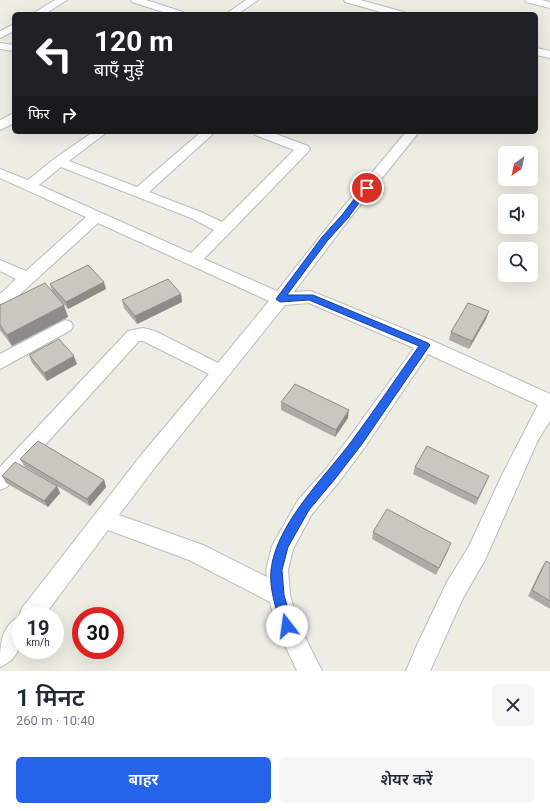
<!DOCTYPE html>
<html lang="hi">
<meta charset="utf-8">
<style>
:root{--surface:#fff;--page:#f6f6f7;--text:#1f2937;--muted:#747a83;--accent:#2563eb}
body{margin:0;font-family:Roboto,"Noto Sans Devanagari",sans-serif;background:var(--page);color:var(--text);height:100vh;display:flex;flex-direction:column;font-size:15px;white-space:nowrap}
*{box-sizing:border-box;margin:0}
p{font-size:13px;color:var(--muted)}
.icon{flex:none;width:22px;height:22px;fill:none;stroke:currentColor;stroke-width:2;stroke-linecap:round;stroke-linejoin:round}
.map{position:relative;height:671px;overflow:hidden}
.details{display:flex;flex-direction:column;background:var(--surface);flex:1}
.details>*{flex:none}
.guide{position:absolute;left:12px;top:12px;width:526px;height:122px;border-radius:6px;box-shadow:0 4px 16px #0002;background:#202124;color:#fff;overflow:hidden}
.needle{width:26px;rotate:213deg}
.tools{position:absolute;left:498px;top:146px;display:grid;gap:8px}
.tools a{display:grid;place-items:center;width:40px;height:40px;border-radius:6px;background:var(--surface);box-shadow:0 4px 16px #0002;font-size:20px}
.speed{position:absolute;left:12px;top:607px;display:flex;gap:8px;font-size:20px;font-weight:700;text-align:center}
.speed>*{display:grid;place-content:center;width:52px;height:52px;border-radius:50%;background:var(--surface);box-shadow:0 4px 16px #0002;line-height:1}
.speed small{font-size:10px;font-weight:400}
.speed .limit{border:6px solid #d22;background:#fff;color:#111}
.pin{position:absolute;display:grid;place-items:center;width:34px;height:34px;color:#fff;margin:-17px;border:2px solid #fff;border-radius:50%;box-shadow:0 1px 4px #0007}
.me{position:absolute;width:44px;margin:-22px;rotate:345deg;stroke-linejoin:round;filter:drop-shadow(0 0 3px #0008)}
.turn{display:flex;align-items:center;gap:14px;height:84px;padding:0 16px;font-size:18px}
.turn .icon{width:52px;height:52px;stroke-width:2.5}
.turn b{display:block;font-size:28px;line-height:34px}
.then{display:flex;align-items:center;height:38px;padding:0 16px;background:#0003;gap:8px;font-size:15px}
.round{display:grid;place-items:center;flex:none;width:42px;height:42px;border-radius:6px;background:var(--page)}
.summary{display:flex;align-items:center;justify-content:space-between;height:68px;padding:0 16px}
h1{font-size:24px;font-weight:600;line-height:30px}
.action{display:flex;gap:8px;margin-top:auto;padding:8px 16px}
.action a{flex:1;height:46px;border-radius:6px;background:var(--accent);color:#fff;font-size:16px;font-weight:600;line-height:46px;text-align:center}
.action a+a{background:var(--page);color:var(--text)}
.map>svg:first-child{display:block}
</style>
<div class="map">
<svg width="550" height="671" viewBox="0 0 550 671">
<rect width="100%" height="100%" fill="#eeede4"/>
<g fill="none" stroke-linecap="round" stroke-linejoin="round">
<defs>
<g id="street">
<path d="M55 0H67L45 14H32Z"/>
<path d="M131 0H146L183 12 184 14H169L132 2Z"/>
<path d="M246 0H258L238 14H226Z"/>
<path d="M344 0H360L404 12 405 14H388L345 2Z"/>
<path d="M525 0H542L550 2V8L526 2Z"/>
<path d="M14 24V31L0 38V31Z"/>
<path d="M0 43 14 45V51L0 49Z"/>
<path d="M536 48 550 51V58L536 55Z"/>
<path d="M14 113V123L0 130V120Z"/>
<path d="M93 132H107L69 161 137 187 201 132H215L149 192 201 212 222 222 294 150 255 135 254 132H271L308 146 310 149 308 152 204 259 277 291 340 211 406 132H419L350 218 294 292 310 291 316 293 431 340 550 394V421L538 440 485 560 463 598 430 671H406L417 645 447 582 469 546 502 475 538 405 428 354 365 447 339 482 312 514 293 549 288 570 290 595 298 623 322 671H297L276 626 270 602 189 560 108 530 44 616H21C21 638 24 657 0 667 0 647 0 627 19 617L22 608 142 454 209 374 143 341H139L7 487 0 490V467L128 331 143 328 155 331 218 363 269 301 98 223 6 307 0 309V294L16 279 0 271V260L26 271 86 217 0 178V169L28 180 54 159ZM61 167 191 218 214 230 191 253 39 185ZM309 303 414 348 351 435 325 470 298 500 272 546 266 570 267 577 203 545 119 515 156 466 285 305Z"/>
<path d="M65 320 71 322 73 326 71 330 0 369V354Z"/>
</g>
</defs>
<use href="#street" stroke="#b9bbc0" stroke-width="2"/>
<use href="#street" fill="#fff" fill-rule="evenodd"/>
</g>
<g fill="#aeaba6">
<path d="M50 284 106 289 68 309 60 300 68 317 12 346 0 330V305L52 291Z"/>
<path d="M181 294 182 302 137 324 124 308 122 300Z"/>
<path d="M489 311 486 319 469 349 449 340 451 332Z"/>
<path d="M29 355 77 364 47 381 32 363Z"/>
<path d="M281 402 348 418 335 437 281 410Z"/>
<path d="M20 459 104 480 106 487 90 506 24 466Z"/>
<path d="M415 467 489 476 476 505 413 474Z"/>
<path d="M2 476 57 486 60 493 48 507 6 483Z"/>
<path d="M373 532 449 549 436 575 372 539Z"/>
<path d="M546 561 550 563V609L528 596 542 567Z"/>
</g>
<g fill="#8d8b87">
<path d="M104 282 106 289 68 309 66 302Z"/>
<path d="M181 294 182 302 137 324 135 316Z"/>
<path d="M64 305 68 317 12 346 7 335Z"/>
<path d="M489 311 486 319 469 349 472 341Z"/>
<path d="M74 356 77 364 47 381 44 373Z"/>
<path d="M349 410 348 418 335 437 336 430Z"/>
<path d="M104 480 106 487 90 506 87 499Z"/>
<path d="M57 486 60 493 48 507 44 501Z"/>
</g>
<g fill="#cac7c1" stroke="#8d8b87">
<path d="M88 265 104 282 66 302 50 284Z"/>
<path d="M168 279 181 294 135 316 122 300Z"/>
<path d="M45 283 64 305 7 335 0 325V305Z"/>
<path d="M468 303 489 311 472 341 451 332Z"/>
<path d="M59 339 74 356 44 373 29 355Z"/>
<path d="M295 384 349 410 336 430 281 402Z"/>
<path d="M38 441 104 480 87 499 20 459Z"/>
<path d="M427 446 489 476 478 498 415 467Z"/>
<path d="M15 462 57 486 44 501 2 476Z"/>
<path d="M387 509 451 543 439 568 373 532Z"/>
<path d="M546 561 550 563V601L532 590Z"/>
</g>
<path fill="#2563eb" stroke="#184099" d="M364 186H369L370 188 348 218 328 240 287 295H313L428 343 430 345 362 444 335 479 309 510 288 547 282 570 284 595 293 626 291 630 287 632 283 630 281 626C276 608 269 588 271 570 276 523 327 475 354 438 376 408 397 377 419 346L309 300 280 302 276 299 322 237 342 215Z"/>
</svg>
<div class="tools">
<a><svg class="needle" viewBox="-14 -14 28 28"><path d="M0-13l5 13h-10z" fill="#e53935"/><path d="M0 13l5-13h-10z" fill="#747a83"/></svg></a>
<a><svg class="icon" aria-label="sound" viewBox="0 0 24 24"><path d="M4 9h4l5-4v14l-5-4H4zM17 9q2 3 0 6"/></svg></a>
<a><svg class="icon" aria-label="search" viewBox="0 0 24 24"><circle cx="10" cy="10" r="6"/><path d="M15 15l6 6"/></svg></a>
</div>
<div class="speed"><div>19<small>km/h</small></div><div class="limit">30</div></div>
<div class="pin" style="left:367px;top:188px;background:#d93025"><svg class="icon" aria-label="arrive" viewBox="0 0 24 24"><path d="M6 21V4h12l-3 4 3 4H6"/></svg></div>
<svg class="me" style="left:287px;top:626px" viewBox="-20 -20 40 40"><circle r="19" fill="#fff"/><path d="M0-13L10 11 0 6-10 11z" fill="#2563eb"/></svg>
<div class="guide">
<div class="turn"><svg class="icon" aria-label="left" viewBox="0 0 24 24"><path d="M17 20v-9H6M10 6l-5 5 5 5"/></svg><div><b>120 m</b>बाएँ मुड़ें</div></div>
<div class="then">फिर<svg class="icon" aria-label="right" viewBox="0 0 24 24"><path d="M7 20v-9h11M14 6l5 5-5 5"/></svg></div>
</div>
</div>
<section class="details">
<div class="summary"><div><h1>1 मिनट</h1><p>260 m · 10:40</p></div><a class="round"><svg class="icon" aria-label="close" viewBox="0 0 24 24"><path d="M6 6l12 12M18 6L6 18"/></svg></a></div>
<div class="action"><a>बाहर</a><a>शेयर करें</a></div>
</section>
